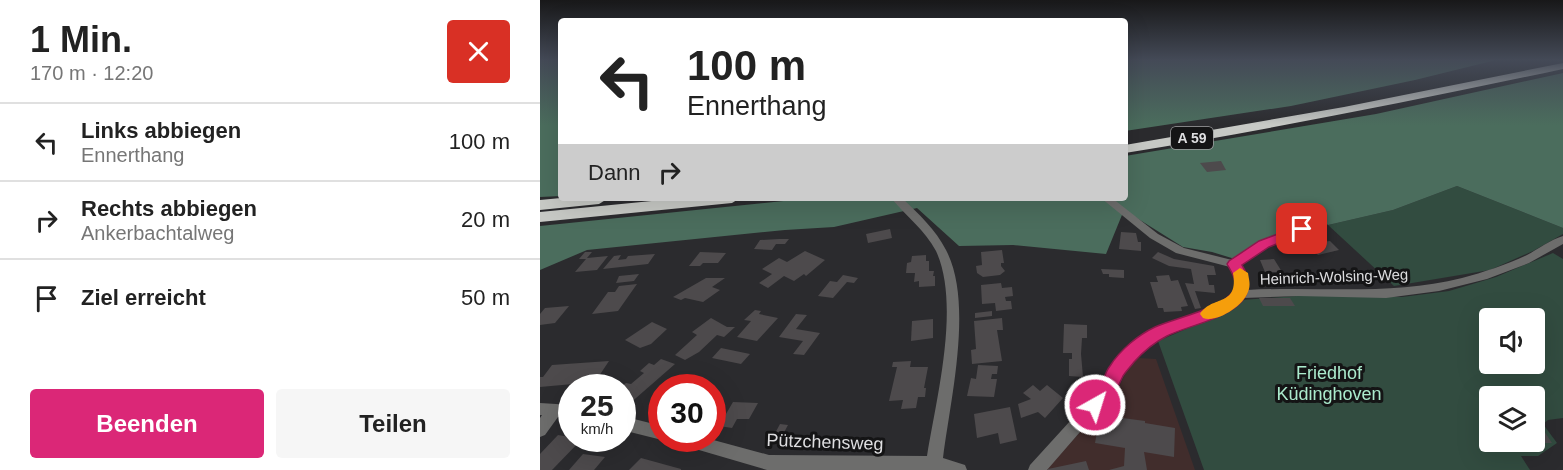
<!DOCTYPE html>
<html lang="de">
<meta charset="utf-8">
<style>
:root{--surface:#fff;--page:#f6f6f6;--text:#222;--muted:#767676;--line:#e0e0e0;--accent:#db2777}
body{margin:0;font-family:Arial,sans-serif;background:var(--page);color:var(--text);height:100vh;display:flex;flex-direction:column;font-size:22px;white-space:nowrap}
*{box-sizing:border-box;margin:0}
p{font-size:20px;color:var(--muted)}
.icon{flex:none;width:33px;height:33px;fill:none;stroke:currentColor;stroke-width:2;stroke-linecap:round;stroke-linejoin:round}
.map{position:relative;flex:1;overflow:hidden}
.panel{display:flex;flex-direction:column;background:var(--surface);width:540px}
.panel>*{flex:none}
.guide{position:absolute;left:18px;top:18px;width:570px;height:183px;border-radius:6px;box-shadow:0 6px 24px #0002;background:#fff;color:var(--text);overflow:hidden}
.fabs{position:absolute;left:939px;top:308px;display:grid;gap:12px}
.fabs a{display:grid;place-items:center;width:66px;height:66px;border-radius:6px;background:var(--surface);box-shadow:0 6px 24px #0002;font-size:30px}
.speed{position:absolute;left:18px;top:374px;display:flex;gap:12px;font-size:30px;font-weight:700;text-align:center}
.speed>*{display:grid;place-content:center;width:78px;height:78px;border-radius:50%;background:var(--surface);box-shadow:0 6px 24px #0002;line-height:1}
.speed small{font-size:15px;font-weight:400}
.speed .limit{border:9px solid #d22;background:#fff;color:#111}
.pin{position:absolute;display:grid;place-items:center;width:51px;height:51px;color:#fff;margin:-26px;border-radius:12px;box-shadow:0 3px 9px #0006}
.me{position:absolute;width:66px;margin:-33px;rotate:39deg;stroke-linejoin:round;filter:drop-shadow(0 0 4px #0008)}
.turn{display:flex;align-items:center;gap:21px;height:126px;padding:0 30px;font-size:27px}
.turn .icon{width:78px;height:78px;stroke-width:2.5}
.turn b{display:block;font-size:42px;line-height:51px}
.then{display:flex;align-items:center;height:57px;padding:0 30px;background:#0003;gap:12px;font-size:22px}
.round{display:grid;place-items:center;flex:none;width:63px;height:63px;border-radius:6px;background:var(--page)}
.summary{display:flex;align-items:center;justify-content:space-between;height:102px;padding:0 30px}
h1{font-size:36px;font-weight:800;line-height:45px}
.action{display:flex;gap:12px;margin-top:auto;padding:12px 30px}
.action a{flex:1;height:69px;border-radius:6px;background:var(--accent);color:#fff;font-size:24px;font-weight:800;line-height:69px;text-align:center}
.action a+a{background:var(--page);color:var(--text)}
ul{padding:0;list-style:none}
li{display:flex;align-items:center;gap:18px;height:78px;padding:0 30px;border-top:2px solid var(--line)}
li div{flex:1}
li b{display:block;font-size:22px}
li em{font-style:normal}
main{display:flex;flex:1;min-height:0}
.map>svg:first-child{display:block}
</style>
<main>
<section class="panel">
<div class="summary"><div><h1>1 Min.</h1><p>170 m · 12:20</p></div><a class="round" style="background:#d93025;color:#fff"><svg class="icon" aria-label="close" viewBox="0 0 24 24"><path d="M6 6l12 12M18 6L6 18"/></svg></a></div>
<ul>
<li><svg class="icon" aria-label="left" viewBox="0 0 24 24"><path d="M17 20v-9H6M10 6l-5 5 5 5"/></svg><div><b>Links abbiegen</b><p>Ennerthang</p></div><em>100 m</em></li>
<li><svg class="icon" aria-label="right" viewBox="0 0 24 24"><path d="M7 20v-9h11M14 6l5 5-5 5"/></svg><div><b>Rechts abbiegen</b><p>Ankerbachtalweg</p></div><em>20 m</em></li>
<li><svg class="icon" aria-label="arrive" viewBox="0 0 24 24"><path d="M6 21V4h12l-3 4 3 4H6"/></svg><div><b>Ziel erreicht</b></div><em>50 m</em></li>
</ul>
<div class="action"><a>Beenden</a><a>Teilen</a></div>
</section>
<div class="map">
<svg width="1023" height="470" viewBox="0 0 1023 470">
<rect width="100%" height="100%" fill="#2b2b2e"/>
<path fill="#412d2c" d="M599 358 616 359 655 470H506L577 391 591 362Z"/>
<g fill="#324c40" fill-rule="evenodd">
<path d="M917 186 1023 228V234L993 251 950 270 854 286 788 225 853 210Z"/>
<path d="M1013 253 1023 259V418L1008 420 1003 424 1017 443 998 456H981L990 470H664L618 341 686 312 702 300 770 295 862 297 909 291 956 277ZM950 318H994V363H950ZM950 396H994V441H950Z"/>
</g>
<g fill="#4b6d5d">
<path d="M0 60H21V196L0 197Z"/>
<path d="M585 60H956L875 80 751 106 585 131Z"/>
<path d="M1023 73V228L917 186 853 210 788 225 777 215 748 227 695 259 672 252 643 247 584 210 566 254 473 245 419 246 377 208 294 227 245 230 47 250 0 270V226L272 198H585V156L836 114Z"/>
</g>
<g fill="#4d4a4c">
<path d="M681 161 686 170 667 172 660 163Z"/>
<path d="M350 229 352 238 328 243 326 234Z"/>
<path d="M581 232 596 233 598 242H601V251L579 249Z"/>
<path d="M239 239H249L245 244H236L232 250 214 249 220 240Z"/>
<path d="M790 241 799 250 778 255 767 244Z"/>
<path d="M462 250 464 263H461V266L465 271 460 275 443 277 437 273 436 266 442 265 441 252Z"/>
<path d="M265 251 285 260 266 276 264 274 254 281 244 276 228 288 219 283 232 274 222 269 239 258 247 262Z"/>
<path d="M45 252H52L47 258 68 256 57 270 35 272 46 259H39Z"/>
<path d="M160 252 186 253 178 263H163L160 266H149Z"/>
<path d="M618 252 634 259 674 266 676 275H667L669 285H674L675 293 655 291 661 308 655 309 645 283 654 284 651 269 629 266 612 258Z"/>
<path d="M115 254 108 264 63 269 74 256 81 255 78 260 86 259 88 256Z"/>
<path d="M386 255V261H389V271H394L393 276H395V286L379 287V281L374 282 375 273H366L367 263 371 262 372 256Z"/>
<path d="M734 259 742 272H725L720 260Z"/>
<path d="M561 269 584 270V278L569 277V274H563Z"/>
<path d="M99 274 94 281 76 283 79 276Z"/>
<path d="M303 275 318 278 314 283 307 282 293 298 278 296 290 281 297 282Z"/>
<path d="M629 275 631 281 638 280 648 306 641 307 642 311 624 312 623 308H618L610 282H618L616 276Z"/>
<path d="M166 278H185L172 287 180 290 163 302 145 298 141 300 133 297Z"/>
<path d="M461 283 462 288 472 287 473 296 465 297 466 301H471L472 309 456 311 455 303 442 304 441 285Z"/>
<path d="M97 284 78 311 52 314 68 292H75L79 286Z"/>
<path d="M719 298H750L755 306H723Z"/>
<path d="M29 306 15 323 0 325V314L5 308Z"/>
<path d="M215 310 221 311 219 314 238 318 217 341 197 337 211 321 204 320Z"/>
<path d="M452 311V316L435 318V313Z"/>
<path d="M256 314 267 315 256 329 280 333 264 355 253 354 263 341 239 337Z"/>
<path d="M171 318 187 327H195L184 337 177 335 159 352 145 360 135 355 157 335 152 332Z"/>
<path d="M462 318 463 330H457L462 361 432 364 431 350 436 349 434 321Z"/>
<path d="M393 319V338L371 341 372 321Z"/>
<path d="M112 322 127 329 111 344 100 348 85 340Z"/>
<path d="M524 324 547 325V338H542L541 354 543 377 529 376V359H532V353H523Z"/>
<path d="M181 348 210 354 201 364 172 358Z"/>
<path d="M121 359 135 364 88 405 82 403V386L86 383 91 384 104 373 100 371 109 363 114 365Z"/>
<path d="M69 361 55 382 0 387V377H3L12 365Z"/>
<path d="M371 361 370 367H388L384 388H386L385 397H378L376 408 361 409 363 400 349 401 357 367H352L353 362Z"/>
<path d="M438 365 458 366 457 374H452L451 379H457L454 397 427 396 431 378 436 379Z"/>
<path d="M143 381 165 386V387H137Z"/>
<path d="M493 385 500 391 507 385 523 398 505 418 498 412 481 418 478 404 491 399 483 393Z"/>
<path d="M193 402 218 403 209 419H197L192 428 179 426Z"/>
<path d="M470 407 477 440 460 444 458 433 437 438 434 414Z"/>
<path d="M560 415 605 421V423L635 428 634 457 604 452 607 470H569L584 466 585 448 555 443Z"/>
<path d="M240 424 248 425 241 438 233 437Z"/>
<path d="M994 429 1004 431 1012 443H994Z"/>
<path d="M18 435 42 439 12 470H0V454Z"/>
<path d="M954 441H970L976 450 959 449Z"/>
<path d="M43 454 65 457 54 470H29Z"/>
<path d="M101 458 141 469V470H89Z"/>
<path d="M546 461 549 470H508V469Z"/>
</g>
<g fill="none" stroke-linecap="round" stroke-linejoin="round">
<g fill="#6d6d6c" fill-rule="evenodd">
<path d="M351 198H362C378 213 396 230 406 250 434 303 410 401 403 458L425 465 427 470H227L135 443 133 438H166L229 455 387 456C396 399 421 305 396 251 385 230 366 216 351 198Z"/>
<path d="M561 198H572L618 234 644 248 692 260C708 250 747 224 766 227L767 229 766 231 728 246 701 264C706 270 710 282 707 290 779 286 852 296 922 278 944 272 966 265 987 255 998 249 1010 240 1023 236V244L989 263 947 279 899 291 846 298 758 296 703 298 689 310 625 335 599 354 582 374 573 394 507 470H488L490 465 562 386 571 367 589 346 615 329 681 304 695 292 697 285 694 270 690 267 636 253 610 238Z"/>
<path d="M0 403 32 405V417H18L5 435 0 437V418L2 415H0Z"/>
<path d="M82 416 122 426V438H127L122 440 82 430Z"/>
</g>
<g fill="#c7c9c5" fill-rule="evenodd">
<path d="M1023 63V69C878 100 732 129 585 153V145L804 107Z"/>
<path d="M21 198H67V199L59 204 0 210V200Z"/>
<path d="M142 198H200L192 203 0 222V212Z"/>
</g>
</g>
<linearGradient id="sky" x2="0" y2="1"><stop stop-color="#181819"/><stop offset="0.48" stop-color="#444a57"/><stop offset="1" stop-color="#444a57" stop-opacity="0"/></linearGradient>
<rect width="1023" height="125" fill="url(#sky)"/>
<path fill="#db2777" stroke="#8e194d" stroke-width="1.5" d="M762 225 769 229 767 232 729 247 702 265C730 313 657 321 627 336 615 342 603 352 594 362 591 366 586 371 583 376 576 390 568 417 548 410L545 405C549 397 554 393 559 387 564 381 565 372 570 366 580 350 598 335 615 327 635 318 684 308 694 290 698 281 691 271 687 264L689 261 719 241Z"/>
<path fill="#f59e0b" d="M700 268 708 273C709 280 711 285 708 292 703 306 677 323 663 318L660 314C672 295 699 307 693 273Z"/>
<g text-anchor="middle" stroke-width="6" stroke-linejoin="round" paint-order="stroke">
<rect fill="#141415" stroke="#a1a1a3" stroke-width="1.5" x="631" y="127" width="42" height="22" rx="4.5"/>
<g font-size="14" font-weight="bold" fill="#dedee0">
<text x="652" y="143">A 59</text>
</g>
<g font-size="15" fill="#dedee0" stroke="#141415">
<text transform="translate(794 277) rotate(-2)" y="5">Heinrich-Wolsing-Weg</text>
</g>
<g font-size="18" fill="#abebcd" stroke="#141415">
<text x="789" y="379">Friedhof<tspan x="789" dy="21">Küdinghoven</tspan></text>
</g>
<g font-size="18" fill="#dedee0" stroke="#141415">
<text transform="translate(285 442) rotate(2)" y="6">Pützchensweg</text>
</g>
</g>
</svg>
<div class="fabs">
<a><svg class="icon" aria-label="sound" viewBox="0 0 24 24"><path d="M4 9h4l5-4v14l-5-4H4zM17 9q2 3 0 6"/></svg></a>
<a><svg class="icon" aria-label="layers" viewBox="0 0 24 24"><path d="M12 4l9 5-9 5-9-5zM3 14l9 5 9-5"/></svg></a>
</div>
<div class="speed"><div>25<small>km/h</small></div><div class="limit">30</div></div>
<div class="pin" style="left:762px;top:229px;background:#d93025"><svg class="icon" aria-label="arrive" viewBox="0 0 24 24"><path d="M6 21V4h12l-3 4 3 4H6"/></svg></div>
<svg class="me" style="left:555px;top:405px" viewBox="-20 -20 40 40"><circle r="17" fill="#db2777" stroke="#fff" stroke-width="3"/><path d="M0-11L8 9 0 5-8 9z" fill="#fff"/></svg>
<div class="guide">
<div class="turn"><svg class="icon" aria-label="left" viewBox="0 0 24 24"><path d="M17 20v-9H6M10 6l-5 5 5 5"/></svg><div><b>100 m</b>Ennerthang</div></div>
<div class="then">Dann<svg class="icon" aria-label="right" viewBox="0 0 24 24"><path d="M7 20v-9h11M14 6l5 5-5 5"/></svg></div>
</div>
</div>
</main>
